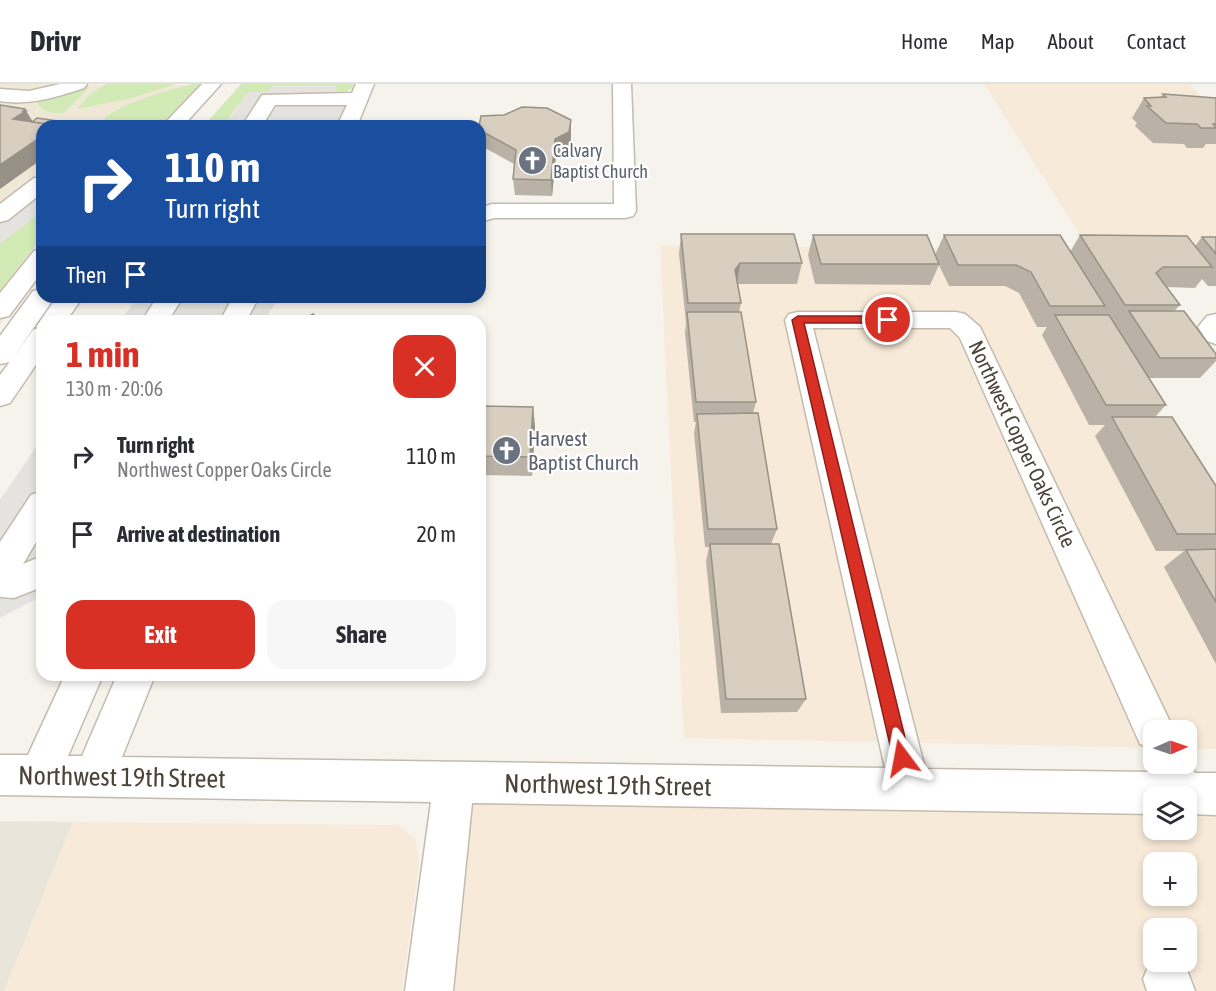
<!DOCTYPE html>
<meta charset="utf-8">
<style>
:root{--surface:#fff;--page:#f7f7f7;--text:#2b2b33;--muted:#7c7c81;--line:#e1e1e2;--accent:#d93025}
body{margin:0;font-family:"Asap Condensed",sans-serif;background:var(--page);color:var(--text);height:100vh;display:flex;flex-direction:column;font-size:22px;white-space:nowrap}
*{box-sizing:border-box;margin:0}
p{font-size:20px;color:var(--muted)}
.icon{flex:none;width:33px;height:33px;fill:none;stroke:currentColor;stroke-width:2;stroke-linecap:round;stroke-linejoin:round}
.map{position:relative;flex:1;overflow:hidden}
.sheet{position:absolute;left:36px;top:231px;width:450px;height:366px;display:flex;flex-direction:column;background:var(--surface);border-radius:18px;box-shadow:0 3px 9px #0003}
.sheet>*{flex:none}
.hud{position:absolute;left:36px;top:36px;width:450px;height:183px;border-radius:18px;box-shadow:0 3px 9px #0003;background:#1a4fa0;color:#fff;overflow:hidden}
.needle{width:39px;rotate:88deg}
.buttons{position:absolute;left:1143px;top:636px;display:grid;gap:12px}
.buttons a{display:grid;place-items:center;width:54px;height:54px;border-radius:12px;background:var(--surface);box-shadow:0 3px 9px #0003;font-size:30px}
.pin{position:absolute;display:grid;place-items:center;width:51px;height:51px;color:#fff;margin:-26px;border:3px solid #fff;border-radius:50%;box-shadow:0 2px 6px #0007}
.me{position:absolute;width:66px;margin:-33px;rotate:347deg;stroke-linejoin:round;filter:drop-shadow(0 0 4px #0008)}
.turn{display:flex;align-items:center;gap:21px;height:126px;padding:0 30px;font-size:27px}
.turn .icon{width:78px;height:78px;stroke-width:2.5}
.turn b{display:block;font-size:42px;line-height:51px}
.then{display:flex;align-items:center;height:57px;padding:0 30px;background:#0003;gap:12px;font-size:22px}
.round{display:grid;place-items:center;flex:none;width:63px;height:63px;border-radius:18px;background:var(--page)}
.summary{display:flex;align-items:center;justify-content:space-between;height:102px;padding:0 30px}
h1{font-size:36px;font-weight:700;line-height:45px;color:var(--accent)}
.button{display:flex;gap:12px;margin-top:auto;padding:12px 30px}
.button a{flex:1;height:69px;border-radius:18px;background:var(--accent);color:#fff;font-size:24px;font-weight:700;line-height:69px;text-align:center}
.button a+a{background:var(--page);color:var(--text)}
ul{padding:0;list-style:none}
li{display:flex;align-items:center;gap:18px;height:78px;padding:0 30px}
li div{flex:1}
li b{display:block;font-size:22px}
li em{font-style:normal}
header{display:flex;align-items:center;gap:36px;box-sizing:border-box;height:84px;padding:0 30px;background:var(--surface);border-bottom:2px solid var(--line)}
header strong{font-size:28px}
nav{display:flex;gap:33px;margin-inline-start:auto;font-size:21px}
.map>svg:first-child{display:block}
</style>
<header>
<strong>Drivr</strong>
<nav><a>Home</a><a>Map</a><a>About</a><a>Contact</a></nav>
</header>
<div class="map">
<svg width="1216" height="907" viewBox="0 0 1216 907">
<rect width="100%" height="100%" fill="#f6f3ec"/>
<path fill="#eae5da" d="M0 737 73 738 4 907H0Z"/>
<g fill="#f7ead8" fill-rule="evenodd">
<path d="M984 0H1189L1216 26V165H1089Z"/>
<path d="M660 162 1051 164 1216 436V665H1187L1186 646H1154L1153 664 684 654Z"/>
<path d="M454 699 1216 710V907H429ZM1154 712H1186V746H1154ZM1154 778H1186V812H1154ZM1154 844H1186V878H1154Z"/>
<path d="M73 738 398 741 416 756 419 780 402 907H4Z"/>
</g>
<path fill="#efe8d6" d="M0 0 199 1 159 42H42V185L0 240Z"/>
<g fill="#d2eab5">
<path d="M106 0H176L128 15 77 25 88 12Z"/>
<path d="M192 0H200L160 42H100C107 21 171 6 192 0Z"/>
<path d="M241 0H354L352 5 344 8 334 7 336 1 270 7 238 21 227 37H208Z"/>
<path d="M88 2V5L64 29C51 30 41 28 35 15Z"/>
<path d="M42 127V153L0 206V160Z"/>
</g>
<g fill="#e5e3e0">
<path d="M273 1H337L335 7H348V20L338 42H224L248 8H267Z"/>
<path d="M39 91 42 92V127L0 160V120Z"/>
<path d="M137 213H280L263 237H121Z"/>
<path d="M42 354V512L0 534V416Z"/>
</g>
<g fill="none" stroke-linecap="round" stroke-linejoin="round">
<defs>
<g id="minor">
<path d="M60 0H87L84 4C57 13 29 22 0 17V5L29 7Z"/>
<path d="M202 0H221L183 42H162Z"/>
<path d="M356 0H374L357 42H337L347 21H275L262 42H242L262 11 352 9Z"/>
<path d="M613 0H631L636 127 633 132 625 134H494L480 138V124L492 120H614Z"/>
<path d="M42 93V109L8 136 0 138V120L34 94Z"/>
<path d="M42 165V188L9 232 0 234V209L34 167Z"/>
<path d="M42 205V213H55L10 278 0 280V252L33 207Z"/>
<path d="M57 213H83L66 237H42V240L40 237Z"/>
<path d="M157 213H183L168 237H142Z"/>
<path d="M233 213H259L246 237H220Z"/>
<path d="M798 228H956L965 230 980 243 1174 646H1154V665L1140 660 960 254 950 244H813L925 685 1152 688 1149 680 1154 669V680H1186V672L1195 689H1216V731L1186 730V712H1154V730L472 719 453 907H405L431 718 0 711V671H28L65 591H103L68 672H82L117 591H155L122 673 885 684 785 236 789 230Z"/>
<path d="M1216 230V260L1207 257 1198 243 1207 232Z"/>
<path d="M42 243V272L10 319 0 322V291L33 246Z"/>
<path d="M42 407V448L23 480 42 472V503L14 514 0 513V458L31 411Z"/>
<path d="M1154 877 1184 878 1195 907H1147L1143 895 1150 878Z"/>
</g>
</defs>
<use href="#minor" stroke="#c2bbae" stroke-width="3"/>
<use href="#minor" fill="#fff" fill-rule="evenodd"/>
</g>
<g fill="#bab2a6">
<path d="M1163 10 1216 14V60H1206L1203 64H1187L1184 60 1153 59 1135 42 1137 39 1132 34 1144 14 1160 13Z"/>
<path d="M480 42 571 52 570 64 556 71 552 112 515 111 513 95 514 80 485 64 480 63Z"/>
<path d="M681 150 802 179 797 200H737L741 219 739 228 756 318 753 329 777 445 771 460 806 615 797 628 721 629 706 477 709 463H705L694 349 696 338H694L685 249 686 239 679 170Z"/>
<path d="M813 151 935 171 944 151 1070 168 1080 151 1195 162 1202 153H1216V202H1208L1202 195 1195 204 1167 203 1180 221 1174 227 1216 270V277L1200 294H1149L1166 321 1155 333 1216 402V580L1164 483 1184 467H1156L1095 352 1105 341H1089L1042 251 1047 243H1037L1019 209 1005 202H949L939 181 930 201 815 200 808 171Z"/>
<path d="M480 322 535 342 532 392 480 391Z"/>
</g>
<g fill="#979187">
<path d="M25 25 36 43 13 35Z"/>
<path d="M571 36V52L570 64 556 71 552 112 551 96 555 55Z"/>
<path d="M42 52V75L0 105V81Z"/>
<path d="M740 179 737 200 735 186Z"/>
<path d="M533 323 535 342 532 392 530 373Z"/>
</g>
<g fill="#d8cfc1" stroke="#979187" stroke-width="1.5">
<path d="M1163 10 1216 14V40H1213L1216 44H1201L1197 40 1166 39 1147 22H1151L1144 14 1166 13Z"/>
<path d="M0 21 25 25 23 27H26L13 35 62 42H42V52L0 81Z"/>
<path d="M522 23 547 24 571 36 569 48 555 55 551 96 513 95 516 66 483 48H480V42H479L481 32 504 31Z"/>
<path d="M37 34 91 42H62L32 38Z"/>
<path d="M681 150H794L802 179H740L735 186 741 219H688Z"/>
<path d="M813 151H927L939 180H821Z"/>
<path d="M944 151H1060L1105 222H1050L1031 188 1016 181H958Z"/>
<path d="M1080 151 1187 152 1212 183H1163L1156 189 1180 221H1125Z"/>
<path d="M1202 153H1216V170Z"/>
<path d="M1129 227H1184L1216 270V274H1160Z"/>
<path d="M687 228H741L756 318H696Z"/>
<path d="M313 230 320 237H301Z"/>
<path d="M1055 231H1109L1166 321H1106Z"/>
<path d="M480 322 533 323 530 373 480 372Z"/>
<path d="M758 329 777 445H708L697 330Z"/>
<path d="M1112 333H1172L1216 402V450H1177Z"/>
<path d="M710 460H779L806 615H726Z"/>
<path d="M1216 465V518L1186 466Z"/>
</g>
<path fill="#d93025" stroke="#8d1f18" stroke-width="1.5" d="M798 232H888L894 236 888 239H804L910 674 908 680 902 682 896 680 893 674 792 236Z"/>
<defs>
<symbol id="church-disc" viewBox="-11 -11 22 22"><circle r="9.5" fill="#6b7280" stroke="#fff"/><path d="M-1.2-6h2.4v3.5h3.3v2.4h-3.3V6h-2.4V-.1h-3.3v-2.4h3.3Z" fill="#fff"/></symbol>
</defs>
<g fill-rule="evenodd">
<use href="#church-disc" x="516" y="60" width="33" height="33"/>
<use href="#church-disc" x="490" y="350" width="33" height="33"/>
</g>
<g text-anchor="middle" stroke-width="4.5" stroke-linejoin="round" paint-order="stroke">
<g font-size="18" fill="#5b616d" stroke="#fff" text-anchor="start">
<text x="553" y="73">Calvary<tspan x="553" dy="21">Baptist Church</tspan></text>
</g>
<g font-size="21" fill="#5b616d" stroke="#fff" text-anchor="start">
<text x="528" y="362">Harvest<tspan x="528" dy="24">Baptist Church</tspan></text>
</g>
<g font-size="21" fill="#4b4439" stroke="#fff">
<text transform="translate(1022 360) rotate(65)" y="7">Northwest Copper Oaks Circle</text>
</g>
<g font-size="26" fill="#4b4439" stroke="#fff">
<text transform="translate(122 693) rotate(1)" y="9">Northwest 19th Street</text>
<text transform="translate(608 701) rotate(1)" y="9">Northwest 19th Street</text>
</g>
</g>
</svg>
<div class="buttons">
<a><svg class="needle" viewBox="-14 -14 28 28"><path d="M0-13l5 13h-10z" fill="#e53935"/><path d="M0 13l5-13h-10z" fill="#7c7c81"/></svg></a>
<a><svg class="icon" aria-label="layers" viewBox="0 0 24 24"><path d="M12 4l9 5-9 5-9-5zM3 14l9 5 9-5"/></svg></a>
<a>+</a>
<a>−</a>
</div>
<div class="pin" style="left:888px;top:236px;background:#d93025"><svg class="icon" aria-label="arrive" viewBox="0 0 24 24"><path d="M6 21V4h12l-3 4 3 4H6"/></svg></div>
<svg class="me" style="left:902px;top:674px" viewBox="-20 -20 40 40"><path d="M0-17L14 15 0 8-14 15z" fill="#d93025" stroke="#fff" stroke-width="4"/></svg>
<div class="hud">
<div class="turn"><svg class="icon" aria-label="right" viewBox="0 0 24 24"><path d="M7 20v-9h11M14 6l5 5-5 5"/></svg><div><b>110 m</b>Turn right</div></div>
<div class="then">Then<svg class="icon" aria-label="arrive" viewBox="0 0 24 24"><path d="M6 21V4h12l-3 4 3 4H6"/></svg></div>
</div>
<section class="sheet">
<div class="summary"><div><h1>1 min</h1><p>130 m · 20:06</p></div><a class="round" style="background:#d93025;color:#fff"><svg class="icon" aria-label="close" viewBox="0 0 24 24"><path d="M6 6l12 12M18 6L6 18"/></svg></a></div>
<ul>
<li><svg class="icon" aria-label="right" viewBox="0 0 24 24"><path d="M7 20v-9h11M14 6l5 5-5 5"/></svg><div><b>Turn right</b><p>Northwest Copper Oaks Circle</p></div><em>110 m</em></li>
<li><svg class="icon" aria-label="arrive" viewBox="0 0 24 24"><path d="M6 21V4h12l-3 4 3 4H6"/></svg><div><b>Arrive at destination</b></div><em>20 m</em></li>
</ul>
<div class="button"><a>Exit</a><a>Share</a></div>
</section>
</div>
